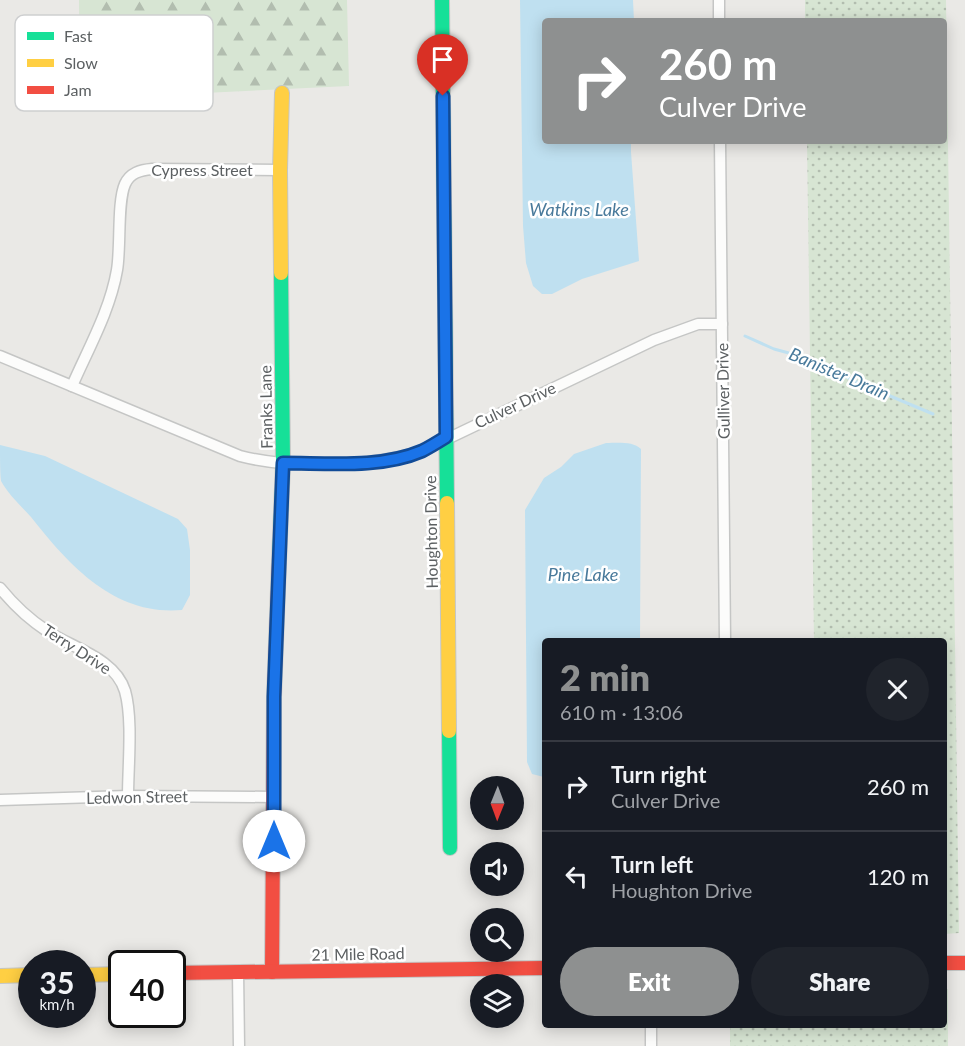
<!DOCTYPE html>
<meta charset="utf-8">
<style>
:root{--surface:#171b24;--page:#20242c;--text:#f1f3f6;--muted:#9ea1a6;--line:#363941;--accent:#8e9090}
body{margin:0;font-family:Lato,sans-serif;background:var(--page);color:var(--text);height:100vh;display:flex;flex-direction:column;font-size:22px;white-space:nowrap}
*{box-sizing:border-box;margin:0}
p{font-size:20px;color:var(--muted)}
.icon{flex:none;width:33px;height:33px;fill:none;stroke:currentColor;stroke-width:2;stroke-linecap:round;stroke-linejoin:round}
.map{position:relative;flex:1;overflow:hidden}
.panel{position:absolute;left:542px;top:638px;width:405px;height:390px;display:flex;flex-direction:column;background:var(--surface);border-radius:6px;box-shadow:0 3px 15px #0003}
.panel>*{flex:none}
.banner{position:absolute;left:542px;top:18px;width:405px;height:126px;border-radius:6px;box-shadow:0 3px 15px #0003;background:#8e9090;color:#fff;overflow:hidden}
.needle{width:39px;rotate:181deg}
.controls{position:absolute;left:470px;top:776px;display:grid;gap:12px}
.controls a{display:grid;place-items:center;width:54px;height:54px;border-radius:50%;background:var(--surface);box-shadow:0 3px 15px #0003;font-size:30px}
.speed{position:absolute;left:18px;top:950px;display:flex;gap:12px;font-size:30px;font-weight:700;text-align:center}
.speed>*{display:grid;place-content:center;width:78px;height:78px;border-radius:50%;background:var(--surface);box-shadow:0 3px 15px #0003;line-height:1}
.speed small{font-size:15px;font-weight:400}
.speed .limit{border:3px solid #111;border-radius:9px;background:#fff;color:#111}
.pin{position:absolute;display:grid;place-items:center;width:51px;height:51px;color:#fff;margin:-62px -26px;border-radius:50% 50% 50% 0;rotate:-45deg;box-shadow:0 0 6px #0007}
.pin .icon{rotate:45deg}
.me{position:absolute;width:66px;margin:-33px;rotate:0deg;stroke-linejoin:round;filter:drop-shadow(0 0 4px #0008)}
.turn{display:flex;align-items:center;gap:21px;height:126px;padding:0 18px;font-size:27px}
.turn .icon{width:78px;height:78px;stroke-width:2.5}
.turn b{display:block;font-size:42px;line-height:51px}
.round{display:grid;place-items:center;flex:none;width:63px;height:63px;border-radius:32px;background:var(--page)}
.headline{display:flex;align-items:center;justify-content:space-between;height:102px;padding:0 18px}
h1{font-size:36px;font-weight:800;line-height:45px;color:var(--accent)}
.primary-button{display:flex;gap:12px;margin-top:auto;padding:12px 18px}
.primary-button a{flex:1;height:69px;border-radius:36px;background:var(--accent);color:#fff;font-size:24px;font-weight:800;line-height:69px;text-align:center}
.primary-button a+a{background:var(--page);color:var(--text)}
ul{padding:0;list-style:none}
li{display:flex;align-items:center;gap:18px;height:90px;padding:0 18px;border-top:2px solid var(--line)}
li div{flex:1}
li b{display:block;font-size:22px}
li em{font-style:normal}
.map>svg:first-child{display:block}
</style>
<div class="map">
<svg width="965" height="1046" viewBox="0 0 965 1046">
<defs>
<pattern id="green-dots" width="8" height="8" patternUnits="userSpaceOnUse" patternTransform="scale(1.5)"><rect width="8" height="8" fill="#d7e5d3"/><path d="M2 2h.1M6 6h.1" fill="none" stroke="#b2bdaf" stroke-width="1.8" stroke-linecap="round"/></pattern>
<pattern id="forest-firs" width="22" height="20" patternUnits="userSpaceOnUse" patternTransform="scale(1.5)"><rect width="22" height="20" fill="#d7e5d3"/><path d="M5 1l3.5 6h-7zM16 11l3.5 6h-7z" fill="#b2bdaf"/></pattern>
</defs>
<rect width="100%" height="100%" fill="#eae9e6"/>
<g fill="url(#green-dots)">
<path d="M805 0H946L959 933 944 934V640H814L807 141H944V21H805Z"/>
<path d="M944 989H948V1046H730V1025L944 1024Z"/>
</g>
<path fill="url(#forest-firs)" d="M79 0H347L349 86 80 99Z"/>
<g fill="#bfe0f0">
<path d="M520 0H633L634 21H544V141H631V152L639 261 582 279 552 294H542L533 286 526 263 523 226Z"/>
<path d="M606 443C617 443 633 441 641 449L640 640H544V777L532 774 527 762 525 510 544 478 561 467 574 454Z"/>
<path d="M0 445 45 456 178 519 187 529 190 550V595L182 610C114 616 69 565 31 517 21 506 8 494 1 481 0 473 0 455 0 445Z"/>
</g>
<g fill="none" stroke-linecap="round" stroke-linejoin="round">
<path stroke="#bfe0f0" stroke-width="3" d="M745 336 774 349 811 359 852 380 933 414"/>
<defs>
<g id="street">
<path d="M719 0V21"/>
<path d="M720 141 725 640"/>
<path d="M0 356 240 456C290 469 373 467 422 451L654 340 698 324H722"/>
<path d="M72 386C88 349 110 311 117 270 121 247 117 202 125 184 130 173 140 170 152 169L280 170"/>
<path d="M0 588C13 604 30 620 47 631 72 648 115 658 125 691 133 719 128 766 128 796"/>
<path d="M0 800 128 796 274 797"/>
<path d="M238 972 239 1046"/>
<path d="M651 1024V1046"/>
</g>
<g id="fast">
<path d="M442 0 447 503"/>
<path d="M279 562 283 463 281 273"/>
<path d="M449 731 450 848"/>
</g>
<g id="slow">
<path d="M281 273 280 170 282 93"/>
<path d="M447 503 449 731"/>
<path d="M82 975 122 974"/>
<path d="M0 976 32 975"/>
</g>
<g id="jam">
<path d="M944 963H965"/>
<path d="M272 972 274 697 279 562"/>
<path d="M172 973 544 968"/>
</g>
</defs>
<use href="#street" stroke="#c5c6c5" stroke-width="13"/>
<use href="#fast" stroke="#c4c6c5" stroke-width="16"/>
<use href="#slow" stroke="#c4c6c5" stroke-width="16"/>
<use href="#jam" stroke="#c4c6c5" stroke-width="16"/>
<use href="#street" stroke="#fcfcfb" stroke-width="10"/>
<use href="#fast" stroke="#16e098" stroke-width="14"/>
<use href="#slow" stroke="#ffcf43" stroke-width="14"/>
<use href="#jam" stroke="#f24e42" stroke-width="14"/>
</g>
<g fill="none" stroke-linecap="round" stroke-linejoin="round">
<defs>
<path id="route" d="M274 841V697L283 463C327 463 380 469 422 451 430 447 438 442 446 437L443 96"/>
</defs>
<use href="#route" stroke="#114b97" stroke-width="15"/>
<use href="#route" stroke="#1a73e8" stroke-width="10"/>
</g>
<g text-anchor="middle" stroke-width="5" stroke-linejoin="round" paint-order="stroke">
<g font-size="16" fill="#5c6062" stroke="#fff">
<text x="202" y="176">Cypress Street</text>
<text transform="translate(723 391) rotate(-91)" y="6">Gulliver Drive</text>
<text transform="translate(515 405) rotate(-25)" y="6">Culver Drive</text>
<text transform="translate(266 407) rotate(-91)" y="6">Franks Lane</text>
<text transform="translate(431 532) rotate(-91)" y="6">Houghton Drive</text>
<text transform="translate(77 649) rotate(33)" y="6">Terry Drive</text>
<text transform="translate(137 797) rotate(-1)" y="6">Ledwon Street</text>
<text transform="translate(358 954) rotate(-1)" y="6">21 Mile Road</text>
</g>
<g font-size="18" font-style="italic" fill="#497a9b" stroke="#fff">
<text x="579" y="216">Watkins Lake</text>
<text transform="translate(839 374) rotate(23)" y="6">Banister Drain</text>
<text x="583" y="581">Pine Lake</text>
</g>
</g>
<rect x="15" y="15" width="198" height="96" rx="9" fill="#fff" stroke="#cecfd0" stroke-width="1.5"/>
<rect x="27" y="32" width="27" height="8" fill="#16e098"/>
<rect x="27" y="59" width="27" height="8" fill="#ffcf43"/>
<rect x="27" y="86" width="27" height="8" fill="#f24e42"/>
<g font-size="16" fill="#5c6062">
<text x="64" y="42">Fast</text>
<text x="64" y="69">Slow</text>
<text x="64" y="96">Jam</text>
</g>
</svg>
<div class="controls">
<a><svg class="needle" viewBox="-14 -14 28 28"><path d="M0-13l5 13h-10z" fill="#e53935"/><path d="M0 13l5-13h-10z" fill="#9ea1a6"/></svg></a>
<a><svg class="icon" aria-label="sound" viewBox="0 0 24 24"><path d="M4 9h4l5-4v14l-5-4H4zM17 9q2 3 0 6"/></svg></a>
<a><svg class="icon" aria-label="search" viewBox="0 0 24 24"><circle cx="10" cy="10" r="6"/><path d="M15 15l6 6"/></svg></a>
<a><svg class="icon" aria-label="layers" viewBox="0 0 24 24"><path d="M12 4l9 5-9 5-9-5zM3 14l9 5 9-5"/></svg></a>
</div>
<div class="speed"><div>35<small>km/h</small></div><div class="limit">40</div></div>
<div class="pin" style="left:443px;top:96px;background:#d93025"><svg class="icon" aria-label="arrive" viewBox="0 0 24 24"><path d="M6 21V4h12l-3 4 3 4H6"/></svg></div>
<svg class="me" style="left:274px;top:841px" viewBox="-20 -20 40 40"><circle r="19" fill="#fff"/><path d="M0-13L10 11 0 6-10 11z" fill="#1a73e8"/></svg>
<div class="banner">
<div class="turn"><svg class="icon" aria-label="right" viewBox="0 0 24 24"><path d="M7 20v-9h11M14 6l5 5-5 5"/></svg><div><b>260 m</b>Culver Drive</div></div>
</div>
<section class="panel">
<div class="headline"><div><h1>2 min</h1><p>610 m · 13:06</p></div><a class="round"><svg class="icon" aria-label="close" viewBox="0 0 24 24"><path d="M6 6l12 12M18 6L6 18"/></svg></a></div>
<ul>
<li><svg class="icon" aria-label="right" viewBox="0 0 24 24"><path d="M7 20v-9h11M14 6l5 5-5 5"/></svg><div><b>Turn right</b><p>Culver Drive</p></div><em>260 m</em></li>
<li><svg class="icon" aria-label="left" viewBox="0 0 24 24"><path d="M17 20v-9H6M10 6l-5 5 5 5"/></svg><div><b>Turn left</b><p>Houghton Drive</p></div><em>120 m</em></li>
</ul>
<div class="primary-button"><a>Exit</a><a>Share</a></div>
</section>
</div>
